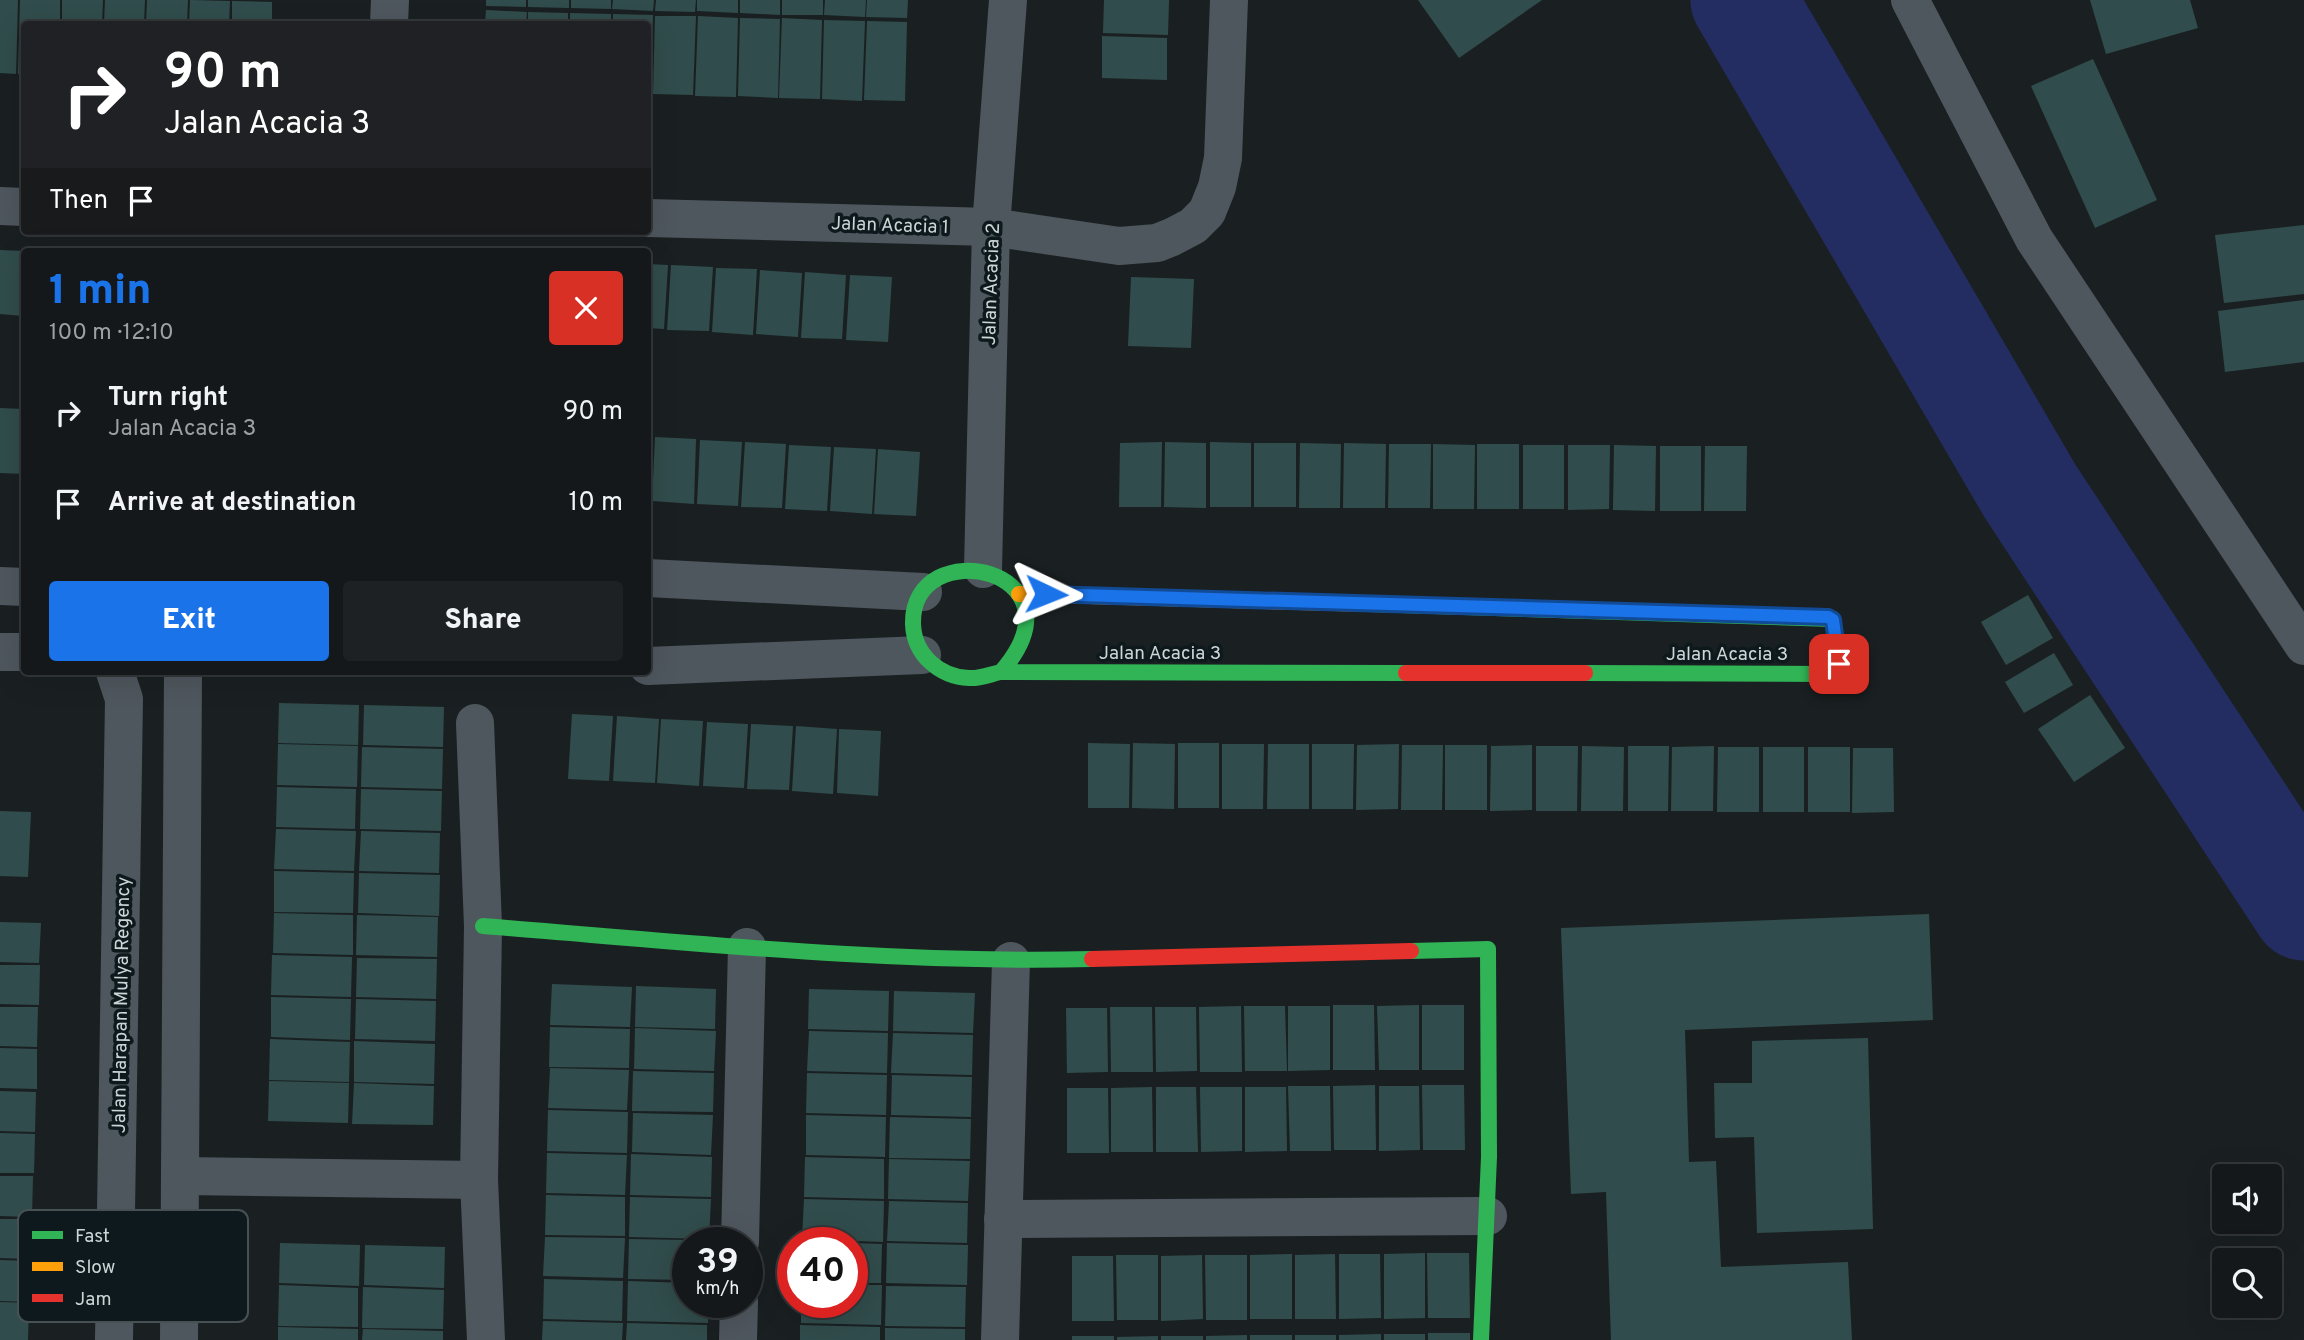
<!DOCTYPE html>
<meta charset="utf-8">
<style>
:root{--surface:#14181a;--page:#1d2123;--text:#f1f3f6;--muted:#9da0a2;--line:#333739;--accent:#1a73e8}
body{margin:0;font-family:Overpass,sans-serif;background:var(--page);color:var(--text);height:100vh;display:flex;flex-direction:column;font-size:26px;white-space:nowrap}
*{box-sizing:border-box;margin:0}
p{font-size:23px;color:var(--muted)}
.icon{flex:none;width:38px;height:38px;fill:none;stroke:currentColor;stroke-width:2;stroke-linecap:round;stroke-linejoin:round}
.map{position:relative;flex:1;overflow:hidden}
.sheet{position:absolute;left:21px;top:248px;width:630px;height:427px;display:flex;flex-direction:column;background:var(--surface);border-radius:7px;box-shadow:0 7px 28px #0002,0 0 0 2px var(--line)}
.sheet>*{flex:none}
.hud{position:absolute;left:21px;top:21px;width:630px;height:214px;border-radius:7px;box-shadow:0 7px 28px #0002,0 0 0 2px var(--line);background:#202124;color:#fff;overflow:hidden}
.buttons{position:absolute;left:2212px;top:1164px;display:grid;gap:14px}
.buttons a{display:grid;place-items:center;width:70px;height:70px;border-radius:7px;background:var(--surface);box-shadow:0 7px 28px #0002,0 0 0 2px var(--line);font-size:35px}
.speed{position:absolute;left:672px;top:1227px;display:flex;gap:14px;font-size:35px;font-weight:700;text-align:center}
.speed>*{display:grid;place-content:center;width:91px;height:91px;border-radius:50%;background:var(--surface);box-shadow:0 7px 28px #0002,0 0 0 2px var(--line);line-height:1}
.speed small{font-size:18px;font-weight:400}
.speed .limit{border:10px solid #d22;background:#fff;color:#111}
.pin{position:absolute;display:grid;place-items:center;width:60px;height:60px;color:#fff;margin:-30px;border-radius:14px;box-shadow:0 4px 10px #0006}
.me{position:absolute;width:77px;margin:-38px;rotate:92deg;stroke-linejoin:round;filter:drop-shadow(0 0 5px #0008)}
.turn{display:flex;align-items:center;gap:24px;height:147px;padding:0 28px;font-size:32px}
.turn .icon{width:91px;height:91px;stroke-width:2.5}
.turn b{display:block;font-size:49px;line-height:60px}
.then{display:flex;align-items:center;height:66px;padding:0 28px;background:#0003;gap:14px;font-size:26px}
.round{display:grid;place-items:center;flex:none;width:74px;height:74px;border-radius:7px;background:var(--page)}
.head{display:flex;align-items:center;justify-content:space-between;height:119px;padding:0 28px}
h1{font-size:42px;font-weight:800;line-height:52px;color:var(--accent)}
.button{display:flex;gap:14px;margin-top:auto;padding:14px 28px}
.button a{flex:1;height:80px;border-radius:7px;background:var(--accent);color:#fff;font-size:28px;font-weight:800;line-height:80px;text-align:center}
.button a+a{background:var(--page);color:var(--text)}
ul{padding:0;list-style:none}
li{display:flex;align-items:center;gap:21px;height:91px;padding:0 28px}
li div{flex:1}
li b{display:block;font-size:26px}
li em{font-style:normal}
.map>svg:first-child{display:block}
</style>
<div class="map">
<svg width="2304" height="1340" viewBox="0 0 2304 1340">
<rect width="100%" height="100%" fill="#1a2022"/>
<g fill="none" stroke-linecap="round" stroke-linejoin="round">
<path stroke="#232d62" stroke-width="105" d="M1743 0 2030 491 2304 908"/>
</g>
<g fill="#314c4c">
<path d="M0 0H18L16 74 0 73Z"/>
<path d="M20 0H60V24H24V75L18 74Z"/>
<path d="M62 0H103L102 24H62Z"/>
<path d="M105 0H145L144 24H104Z"/>
<path d="M147 0H188L187 24H146Z"/>
<path d="M190 0 230 1 229 24H189Z"/>
<path d="M486 0H526V7L486 6Z"/>
<path d="M528 0H569V8L528 7Z"/>
<path d="M571 0H611V9L571 8Z"/>
<path d="M613 0H654L653 11 612 9Z"/>
<path d="M656 0H696L695 12 655 11Z"/>
<path d="M697 0H738V13L697 11Z"/>
<path d="M740 0H780V15L740 13Z"/>
<rect x="782" y="0" width="41" height="15"/>
<path d="M825 0H866L865 17 824 15Z"/>
<path d="M867 0H908L907 18 866 17Z"/>
<path d="M1104 0H1169L1168 35 1103 33Z"/>
<path d="M1418 0H1542L1459 58Z"/>
<path d="M2090 0H2190L2198 28 2106 54Z"/>
<path d="M232 1 272 2V24H232Z"/>
<path d="M486 10 527 12 526 24H485Z"/>
<path d="M528 12 568 13V24H528Z"/>
<path d="M570 13 611 14V24H570Z"/>
<path d="M613 14 653 15 651 94H648V24H613Z"/>
<path d="M655 16H696L693 95 653 94Z"/>
<path d="M698 16 738 18 736 97 695 96Z"/>
<path d="M740 18 780 19 778 98 738 96Z"/>
<path d="M782 18 822 20 820 99 779 98Z"/>
<path d="M824 20 865 21 862 101 822 99Z"/>
<path d="M867 21 907 22 905 101 864 100Z"/>
<path d="M1102 36 1167 38V80L1102 78Z"/>
<path d="M2093 59 2157 200 2095 228 2031 86Z"/>
<path d="M2304 225V294L2224 303 2215 235Z"/>
<path d="M0 250 24 251V316L0 314Z"/>
<path d="M648 264 668 265 664 329 648 328Z"/>
<path d="M671 265 713 267 709 331 667 330Z"/>
<path d="M716 268 757 269 753 335 712 332Z"/>
<path d="M760 270 802 273 798 337 756 334Z"/>
<path d="M805 272 846 275 842 339 801 338Z"/>
<path d="M850 275 892 277 888 342 846 340Z"/>
<path d="M1131 277 1194 279 1191 348 1128 346Z"/>
<path d="M2304 300V362L2225 372 2218 311Z"/>
<path d="M0 408 24 409V474L0 473Z"/>
<path d="M648 437H652L650 486H648Z"/>
<path d="M655 437 696 439 694 504 652 501Z"/>
<path d="M700 440 742 442 738 506 697 504Z"/>
<path d="M745 442 786 444 782 508 741 507Z"/>
<path d="M1162 442 1161 507H1119L1120 443Z"/>
<path d="M1165 442 1206 443V508L1164 507Z"/>
<path d="M1210 442 1251 443V507H1210Z"/>
<rect x="1254" y="443" width="42" height="64"/>
<path d="M1300 443 1341 444 1340 508H1299Z"/>
<path d="M1344 443 1386 444 1385 508H1343Z"/>
<path d="M1389 444H1431L1430 508H1388Z"/>
<path d="M1433 444 1475 445 1474 509H1433Z"/>
<rect x="1477" y="444" width="42" height="65"/>
<path d="M789 445 831 447 827 511 785 509Z"/>
<rect x="1523" y="445" width="41" height="64"/>
<path d="M1568 445H1610L1609 509 1568 510Z"/>
<path d="M1614 445 1656 446 1655 511 1613 510Z"/>
<rect x="1660" y="446" width="41" height="65"/>
<path d="M1705 446H1747L1746 511H1704Z"/>
<path d="M834 447 876 449 872 514 830 511Z"/>
<path d="M878 449 920 452 916 516 874 514Z"/>
<path d="M2028 595 2053 638 2006 665 1981 622Z"/>
<path d="M2054 653 2073 685 2024 713 2005 682Z"/>
<path d="M2090 695 2125 748 2074 782 2038 729Z"/>
<path d="M279 703 359 705 358 745 278 743Z"/>
<path d="M364 705 444 707 443 747 363 745Z"/>
<path d="M572 714 613 716 609 781 568 779Z"/>
<path d="M617 716 659 719 655 783 613 781Z"/>
<path d="M661 719 703 721 699 786 657 783Z"/>
<path d="M707 722 748 724 744 788 703 786Z"/>
<path d="M751 724 793 726 789 790 747 789Z"/>
<path d="M796 726 837 729 833 794 792 791Z"/>
<path d="M839 729 881 731 878 796 837 793Z"/>
<path d="M1088 743 1130 744 1129 808H1088Z"/>
<path d="M1133 743 1175 744 1174 809 1132 808Z"/>
<rect x="1178" y="743" width="41" height="65"/>
<path d="M278 744 358 746 357 787 277 785Z"/>
<path d="M1222 744H1264L1263 809H1222Z"/>
<path d="M1268 744H1309V809H1267Z"/>
<path d="M1312 744H1354L1353 809H1312Z"/>
<path d="M1399 744 1398 809 1356 810 1357 745Z"/>
<path d="M1402 745H1443L1442 810H1401Z"/>
<rect x="1445" y="745" width="42" height="65"/>
<path d="M1532 745V810L1490 811 1491 746Z"/>
<path d="M1536 746H1578L1577 811H1536Z"/>
<path d="M1582 746 1624 747 1623 811H1581Z"/>
<path d="M1628 746H1669L1668 811H1628Z"/>
<path d="M1714 746 1713 811H1671L1672 747Z"/>
<path d="M362 747 443 749 442 789 361 787Z"/>
<path d="M1718 747H1759V812H1717Z"/>
<rect x="1763" y="747" width="41" height="65"/>
<rect x="1808" y="747" width="42" height="65"/>
<path d="M1853 748H1893L1894 812 1852 813Z"/>
<path d="M277 787 356 789 355 829 276 827Z"/>
<path d="M361 789 442 791 441 831 360 829Z"/>
<path d="M0 811 31 812 28 877 0 876Z"/>
<path d="M276 829 356 831 354 871 274 869Z"/>
<path d="M361 831 440 833 439 873 359 871Z"/>
<path d="M274 871 354 873 353 913 274 912Z"/>
<path d="M359 873 440 875 439 916 358 913Z"/>
<path d="M274 913 353 915V955L273 953Z"/>
<path d="M1929 914 1933 1020 1685 1030 1689 1162 1716 1161 1721 1267 1848 1262 1852 1340H1611L1606 1192 1571 1194 1561 928Z"/>
<path d="M357 915 438 917 437 957 356 955Z"/>
<path d="M0 922 41 923 39 963 0 962Z"/>
<path d="M272 955 352 957 351 997 271 995Z"/>
<path d="M357 958 437 959 436 999 356 997Z"/>
<path d="M0 965H40L39 1005 0 1004Z"/>
<path d="M552 984 632 987 630 1027 550 1025Z"/>
<path d="M636 986 716 989 715 1029 635 1027Z"/>
<path d="M809 989 889 991 888 1031 808 1029Z"/>
<path d="M894 991 975 993 973 1033 893 1031Z"/>
<path d="M271 997 351 999 350 1040 271 1037Z"/>
<path d="M356 999 436 1001 435 1041 355 1039Z"/>
<path d="M1333 1005H1374L1375 1070H1333Z"/>
<path d="M1419 1005V1070H1379L1377 1006Z"/>
<rect x="1422" y="1005" width="42" height="65"/>
<path d="M1241 1006 1242 1072H1200L1199 1007Z"/>
<path d="M1244 1006H1285L1287 1071H1245Z"/>
<path d="M1288 1006H1330V1070L1288 1071Z"/>
<path d="M0 1007H38L37 1047 0 1046Z"/>
<path d="M1110 1007H1152L1153 1072H1111Z"/>
<path d="M1155 1007H1196L1197 1071 1156 1072Z"/>
<path d="M1066 1008H1107L1108 1072 1067 1073Z"/>
<path d="M550 1027 630 1029 629 1068 549 1067Z"/>
<path d="M635 1028 716 1031 714 1071 634 1069Z"/>
<path d="M809 1031 888 1033 887 1073 807 1071Z"/>
<path d="M893 1033 973 1035 972 1075 891 1073Z"/>
<path d="M1868 1038 1873 1229 1757 1233 1754 1137 1715 1138 1714 1083H1752V1041Z"/>
<path d="M270 1039 350 1042 349 1082 269 1080Z"/>
<path d="M354 1041 435 1044 434 1084 354 1082Z"/>
<path d="M0 1048 37 1049V1089L0 1088Z"/>
<path d="M550 1068 629 1070 627 1110 548 1108Z"/>
<path d="M633 1071 714 1073 713 1112 632 1111Z"/>
<path d="M807 1073 887 1075 886 1115 806 1113Z"/>
<path d="M892 1075 972 1077 971 1117 891 1115Z"/>
<path d="M269 1081 349 1083 348 1123 268 1121Z"/>
<path d="M354 1083 434 1086 433 1125 352 1124Z"/>
<path d="M1375 1085 1376 1150H1334L1333 1086Z"/>
<path d="M1422 1085H1464L1465 1150H1423Z"/>
<path d="M1288 1086H1330L1331 1151H1290Z"/>
<path d="M1379 1086H1419L1420 1150 1379 1151Z"/>
<path d="M1152 1087 1153 1152H1111V1088Z"/>
<path d="M1156 1087H1196L1198 1152H1156Z"/>
<path d="M1200 1087H1242V1151L1201 1152Z"/>
<path d="M1245 1087H1286L1287 1151 1245 1152Z"/>
<path d="M1067 1088H1108L1109 1153H1067Z"/>
<path d="M0 1091 36 1092 35 1132 0 1131Z"/>
<path d="M548 1110 628 1112 627 1153 547 1151Z"/>
<path d="M633 1113 713 1115 711 1155 632 1152Z"/>
<path d="M806 1115 886 1117 885 1157 806 1155Z"/>
<path d="M890 1117 971 1119 970 1159 889 1158Z"/>
<path d="M0 1133 35 1134 34 1173H0Z"/>
<path d="M547 1153 627 1155 625 1195 546 1193Z"/>
<path d="M631 1154 712 1157 711 1197 630 1195Z"/>
<path d="M805 1157 884 1159V1199L804 1197Z"/>
<path d="M889 1159 970 1161 968 1201 888 1199Z"/>
<path d="M0 1176H33L32 1217 0 1216Z"/>
<path d="M546 1195 625 1197V1236L545 1235Z"/>
<path d="M630 1197 711 1199 709 1239 629 1237Z"/>
<path d="M804 1199 884 1201 883 1242 802 1239Z"/>
<path d="M889 1201 968 1203 967 1243 887 1241Z"/>
<path d="M0 1219H31L30 1259 0 1258Z"/>
<path d="M545 1237 625 1238 623 1278 543 1276Z"/>
<path d="M629 1239 688 1240V1280L628 1279Z"/>
<path d="M280 1243 360 1245 359 1286 279 1283Z"/>
<path d="M852 1243 882 1244 881 1283H852Z"/>
<path d="M887 1243 968 1245 967 1285 886 1283Z"/>
<path d="M365 1245 445 1247 444 1288 364 1285Z"/>
<path d="M1425 1253V1318L1384 1319V1254Z"/>
<path d="M1427 1253H1469L1470 1318H1428Z"/>
<path d="M1292 1254V1319H1250V1255Z"/>
<path d="M1335 1254 1336 1319H1295V1255Z"/>
<path d="M1339 1254H1380L1381 1318 1339 1319Z"/>
<path d="M1116 1255H1158V1320H1117Z"/>
<path d="M1202 1255 1203 1319 1161 1321V1256Z"/>
<path d="M1205 1255H1247V1320H1206Z"/>
<path d="M1072 1256H1113L1114 1321H1072Z"/>
<path d="M0 1260 31 1261 30 1302 0 1301Z"/>
<path d="M544 1279 623 1281 622 1321 543 1319Z"/>
<path d="M628 1281 688 1283V1302H708V1323L627 1321Z"/>
<path d="M279 1285 358 1288V1327L278 1326Z"/>
<path d="M852 1285H882L881 1325 801 1323V1302H852Z"/>
<path d="M886 1286 966 1287 965 1327 885 1326Z"/>
<path d="M363 1287 444 1290 443 1329 362 1328Z"/>
<path d="M0 1302 29 1303 28 1340H0Z"/>
<path d="M543 1321 623 1323 622 1340H542Z"/>
<path d="M627 1323 707 1325V1340H626Z"/>
<path d="M800 1325 880 1327V1340H800Z"/>
<path d="M278 1327 358 1329V1340H278Z"/>
<path d="M885 1328 965 1329V1340H885Z"/>
<path d="M363 1329 443 1331V1340H362Z"/>
<rect x="1428" y="1333" width="42" height="7"/>
<path d="M1381 1334V1340H1339V1335Z"/>
<rect x="1384" y="1334" width="41" height="6"/>
<path d="M1247 1335V1340H1206V1336Z"/>
<rect x="1250" y="1335" width="42" height="5"/>
<rect x="1295" y="1335" width="41" height="5"/>
<rect x="1072" y="1336" width="42" height="4"/>
<path d="M1158 1336V1340H1117V1337Z"/>
<rect x="1161" y="1336" width="42" height="4"/>
</g>
<g fill="none" stroke-linecap="round" stroke-linejoin="round">
<g stroke="#4f575e" stroke-width="38">
<path d="M1910 0 2034 239 2304 646"/>
<path d="M389 24 390 0"/>
<path d="M0 206 24 207"/>
<path d="M648 218 991 227 1119 246 1157 243 1172 237 1193 226 1207 212 1217 187 1223 158 1229 0"/>
<path d="M983 569 991 227 1008 0"/>
<path d="M648 578 923 592"/>
<path d="M0 586 24 587"/>
<path d="M0 652H24"/>
<path d="M648 666 922 655"/>
<path d="M475 723 483 926 479 1180 486 1340"/>
<path d="M182 1176 479 1180"/>
<path d="M1003 1219 1488 1216"/>
<path d="M740 1242 747 947"/>
<path d="M114 1340 124 699 115 672"/>
<path d="M179 1340 183 672"/>
<path d="M738 1340 739 1302"/>
<path d="M1000 1340 1011 961"/>
</g>
<g stroke="#30b455" stroke-width="16">
<path d="M1370 604 1833 619 1838 664 1830 674 1585 673"/>
<path d="M1001 672C1091 568 911 531 913 624 914 655 940 677 969 678 979 679 991 674 1001 672L1406 673"/>
<path d="M483 926C685 942 889 964 1092 959"/>
<path d="M1411 951 1488 949 1489 1157 1481 1340"/>
</g>
<path stroke="#ff9f0a" stroke-width="16" d="M1019 594 1370 604"/>
<g stroke="#e5322d" stroke-width="16">
<path d="M1406 673H1585"/>
<path d="M1092 959 1411 951"/>
</g>
</g>
<g fill="none" stroke-linecap="round" stroke-linejoin="round">
<defs>
<path id="route" d="M1046 594 1828 617 1833 620 1839 664"/>
</defs>
<use href="#route" stroke="#114b97" stroke-width="18"/>
<use href="#route" stroke="#1a73e8" stroke-width="12"/>
</g>
<g text-anchor="middle" stroke-width="7" stroke-linejoin="round" paint-order="stroke">
<g font-size="19" fill="#cdd5d7" stroke="#0d191c">
<text transform="translate(890 224) rotate(2)" y="7">Jalan Acacia 1</text>
<text transform="translate(990 284) rotate(-88)" y="7">Jalan Acacia 2</text>
<text x="1160" y="659">Jalan Acacia 3</text>
<text x="1727" y="660">Jalan Acacia 3</text>
<text transform="translate(120 1005) rotate(-89)" y="7">Jalan Harapan Mulya Regency</text>
</g>
</g>
<rect x="18" y="1210" width="230" height="112" rx="10" fill="#0d191c" stroke="#475154" stroke-width="2"/>
<rect x="32" y="1231" width="31" height="8" fill="#30b455"/>
<rect x="32" y="1262" width="31" height="9" fill="#ff9f0a"/>
<rect x="32" y="1294" width="31" height="8" fill="#e5322d"/>
<g font-size="19" fill="#cdd5d7">
<text x="75" y="1242">Fast</text>
<text x="75" y="1273">Slow</text>
<text x="75" y="1305">Jam</text>
</g>
</svg>
<div class="buttons">
<a><svg class="icon" aria-label="sound" viewBox="0 0 24 24"><path d="M4 9h4l5-4v14l-5-4H4zM17 9q2 3 0 6"/></svg></a>
<a><svg class="icon" aria-label="search" viewBox="0 0 24 24"><circle cx="10" cy="10" r="6"/><path d="M15 15l6 6"/></svg></a>
</div>
<div class="speed"><div>39<small>km/h</small></div><div class="limit">40</div></div>
<div class="pin" style="left:1839px;top:664px;background:#d93025"><svg class="icon" aria-label="arrive" viewBox="0 0 24 24"><path d="M6 21V4h12l-3 4 3 4H6"/></svg></div>
<svg class="me" style="left:1046px;top:594px" viewBox="-20 -20 40 40"><path d="M0-17L14 15 0 8-14 15z" fill="#1a73e8" stroke="#fff" stroke-width="4"/></svg>
<div class="hud">
<div class="turn"><svg class="icon" aria-label="right" viewBox="0 0 24 24"><path d="M7 20v-9h11M14 6l5 5-5 5"/></svg><div><b>90 m</b>Jalan Acacia 3</div></div>
<div class="then">Then<svg class="icon" aria-label="arrive" viewBox="0 0 24 24"><path d="M6 21V4h12l-3 4 3 4H6"/></svg></div>
</div>
<section class="sheet">
<div class="head"><div><h1>1 min</h1><p>100 m · 12:10</p></div><a class="round" style="background:#d93025;color:#fff"><svg class="icon" aria-label="close" viewBox="0 0 24 24"><path d="M6 6l12 12M18 6L6 18"/></svg></a></div>
<ul>
<li><svg class="icon" aria-label="right" viewBox="0 0 24 24"><path d="M7 20v-9h11M14 6l5 5-5 5"/></svg><div><b>Turn right</b><p>Jalan Acacia 3</p></div><em>90 m</em></li>
<li><svg class="icon" aria-label="arrive" viewBox="0 0 24 24"><path d="M6 21V4h12l-3 4 3 4H6"/></svg><div><b>Arrive at destination</b></div><em>10 m</em></li>
</ul>
<div class="button"><a>Exit</a><a>Share</a></div>
</section>
</div>
